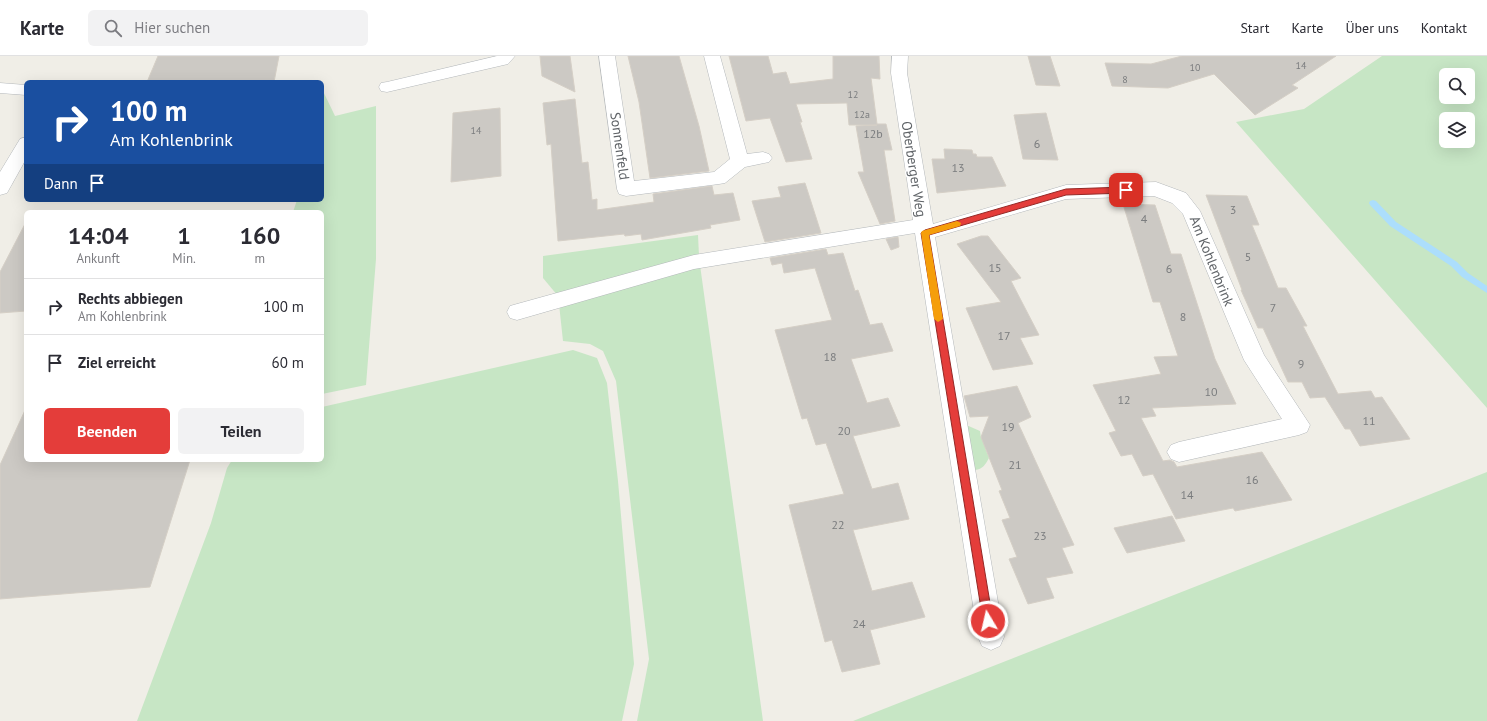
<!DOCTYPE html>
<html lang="de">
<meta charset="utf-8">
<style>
:root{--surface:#fff;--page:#f2f2f3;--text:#2b2b33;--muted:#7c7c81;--line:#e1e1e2;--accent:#e43d3a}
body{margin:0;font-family:"PT Sans",sans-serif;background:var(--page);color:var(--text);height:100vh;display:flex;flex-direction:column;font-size:15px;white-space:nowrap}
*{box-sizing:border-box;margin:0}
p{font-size:13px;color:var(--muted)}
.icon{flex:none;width:22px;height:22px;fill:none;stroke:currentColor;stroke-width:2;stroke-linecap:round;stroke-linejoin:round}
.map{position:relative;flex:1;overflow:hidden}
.panel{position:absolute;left:24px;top:154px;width:300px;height:252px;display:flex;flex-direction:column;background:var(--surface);border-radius:6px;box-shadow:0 4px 16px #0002}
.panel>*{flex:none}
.guide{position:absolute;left:24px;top:24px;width:300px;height:122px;border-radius:6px;box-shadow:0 4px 16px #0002;background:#1a4fa0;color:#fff;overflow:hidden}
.controls{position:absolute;left:1439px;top:12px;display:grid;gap:8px}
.controls a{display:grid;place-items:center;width:36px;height:36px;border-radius:6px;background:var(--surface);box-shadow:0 4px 16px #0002;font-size:20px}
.pin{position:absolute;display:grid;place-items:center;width:34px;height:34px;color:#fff;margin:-17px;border-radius:8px;box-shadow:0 2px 6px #0006}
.me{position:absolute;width:44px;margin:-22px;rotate:351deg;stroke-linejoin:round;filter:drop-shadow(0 0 3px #0008)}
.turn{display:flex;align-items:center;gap:14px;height:84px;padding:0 20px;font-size:18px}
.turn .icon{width:52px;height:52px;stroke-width:2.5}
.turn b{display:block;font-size:28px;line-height:34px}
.then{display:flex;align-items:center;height:38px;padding:0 20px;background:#0003;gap:8px;font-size:15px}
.eta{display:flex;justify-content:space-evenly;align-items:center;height:68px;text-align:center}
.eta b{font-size:24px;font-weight:600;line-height:28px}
.action{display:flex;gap:8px;margin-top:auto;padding:8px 20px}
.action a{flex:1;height:46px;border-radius:6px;background:var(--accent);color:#fff;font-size:16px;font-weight:600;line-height:46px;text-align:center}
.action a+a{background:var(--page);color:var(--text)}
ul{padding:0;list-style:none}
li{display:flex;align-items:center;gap:12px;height:56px;padding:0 20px;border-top:1px solid var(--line)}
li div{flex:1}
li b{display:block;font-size:15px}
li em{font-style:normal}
header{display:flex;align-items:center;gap:24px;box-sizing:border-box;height:56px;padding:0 20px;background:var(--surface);border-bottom:1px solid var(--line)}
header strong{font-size:19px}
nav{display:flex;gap:22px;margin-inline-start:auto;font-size:14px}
.search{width:280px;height:36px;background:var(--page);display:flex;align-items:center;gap:10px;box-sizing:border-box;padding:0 14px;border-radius:6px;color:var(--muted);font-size:15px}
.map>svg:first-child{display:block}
</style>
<header>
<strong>Karte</strong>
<div class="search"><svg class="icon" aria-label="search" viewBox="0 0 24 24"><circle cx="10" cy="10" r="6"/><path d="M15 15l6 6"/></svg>Hier suchen</div>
<nav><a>Start</a><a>Karte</a><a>Über uns</a><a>Kontakt</a></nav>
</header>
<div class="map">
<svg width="1487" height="665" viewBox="0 0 1487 665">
<rect width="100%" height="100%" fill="#f0eee7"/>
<g fill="#c7e6c5" fill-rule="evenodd">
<path d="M1382 0H1487V352L1236 66 1304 53ZM1446 19H1468V41H1446ZM1446 63H1468V85H1446Z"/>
<path d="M322 33 335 60 376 50V203L366 329 322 338V156H293L297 144H322Z"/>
<path d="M698 179 699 200 558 240 543 222V200Z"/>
<path d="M700 209 763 665H637L649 603 616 325 603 295 590 288 563 285 559 248Z"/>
<path d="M573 294 597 302 607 327 618 425 634 608 622 665H137L211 467 227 412 232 404H322V351Z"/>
<path d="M964 368 980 375 981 382 992 391 985 392 989 402C985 409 983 413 975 414Z"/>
<path d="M1487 416V665H853Z"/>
</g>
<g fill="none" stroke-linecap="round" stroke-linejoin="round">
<path fill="#acdefc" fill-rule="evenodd" d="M1373 144 1376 145 1396 166 1457 206 1468 217 1487 230V237L1462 221 1451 210 1390 170 1370 149 1369 147 1370 145Z"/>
</g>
<g fill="#ccc9c4" stroke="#d5cfc6">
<path d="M158 0H279L274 26H147Z"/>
<path d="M540 0H570L575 36 542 20Z"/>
<path d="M628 0H679L699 70 709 115 650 122 639 46Z"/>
<path d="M729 0H768L773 18 786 16 790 28 833 23V0H879L880 23 871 22 877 68H886L892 94H884L895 165 880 168 858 116H864L856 70 877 69H849L847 47 796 48 802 66H800L812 103 786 106 770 62 746 65Z"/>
<path d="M1028 0H1050L1060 30 1036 29Z"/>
<path d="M1182 0H1336L1292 29 1298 32 1255 59 1214 18 1168 32 1112 30 1105 7 1151 8Z"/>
<path d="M575 43 582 107 588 106 592 144 597 143V154L654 146 653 138 712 130 714 139 733 137 740 164 710 169 711 172 642 184 641 178 625 180 624 178 558 185 551 88 547 89 543 47Z"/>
<path d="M500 52 501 120 451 126 453 57Z"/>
<path d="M1046 57 1058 104 1023 103 1014 59Z"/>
<path d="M944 93 972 94 973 98H976L977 101H992L1006 130 937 137 932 103H945Z"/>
<path d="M805 127 821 177 765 186 752 145 781 141 778 131Z"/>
<path d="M1206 139 1247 140 1259 169H1252L1278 232H1286L1307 270H1303L1338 338 1371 335 1375 342 1382 341 1410 383 1360 390 1350 373H1345L1325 341 1310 342 1302 326H1288L1263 272H1258L1241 234H1242Z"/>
<path d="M1123 148 1155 149 1171 198H1181L1215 303 1236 348 1152 352 1156 360 1141 362 1163 405 1170 404 1174 406 1177 411 1262 396 1292 444 1235 455 1233 452 1176 463 1153 418 1143 420 1132 398 1121 400 1109 377 1116 375 1093 329 1161 318 1154 301 1178 300 1160 246H1153Z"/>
<path d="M26 166V255L0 257V216Z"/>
<path d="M981 180H988L1021 222 1011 225 1039 279 1020 282 1033 308 993 314 966 252 1001 246 957 188Z"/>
<path d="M898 181 899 191 891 194 886 183Z"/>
<path d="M826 193 828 199 843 197 855 235 858 234 870 269 882 267 893 295 851 303 867 347 888 342 900 370 853 380 872 433 898 427 909 463 853 474 872 535 912 526 925 561 870 574 880 608 842 616 832 584 825 586 789 449 844 438 826 387 816 389 807 362 802 363 775 274 832 264 815 212 784 217 782 207 772 209 770 202Z"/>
<path d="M1017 330 1031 361 1018 367 1074 489 1062 492 1073 517 1046 522 1054 542 1028 548 1009 503 1017 501 1002 464 1010 462 999 435 1002 434 981 381 989 360 970 361 964 340Z"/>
<path d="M26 352V404H190L150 531 0 543V409Z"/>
<path d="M1172 460 1185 485 1127 497 1114 472Z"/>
</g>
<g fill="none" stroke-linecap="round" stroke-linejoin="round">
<defs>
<g id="minor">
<path d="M497 0H515L508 8 387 36 381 35 379 31 381 27 387 26Z"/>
<path d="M599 0H615L634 125 714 116 730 103 704 0H720L747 98 763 96 769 98 772 102 769 106 745 111 725 127 719 128 626 140 619 138 617 133Z"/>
<path d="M892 0H908L907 17 933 168 1066 129 1156 126 1186 137 1200 155 1264 299 1310 369 1307 376 1299 379 1179 406 1171 403 1167 396 1171 389 1179 386 1282 363 1244 304 1183 158 1172 147 1154 140 1066 143 935 181 1004 581 1000 590 991 594 982 590 978 581 915 177 694 213 517 264 510 262 507 256 510 250 517 248 694 199 913 164 891 17Z"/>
<path d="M0 27 26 29V39L0 37Z"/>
<path d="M26 81V103L7 137 0 139V116L20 83Z"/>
</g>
</defs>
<use href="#minor" stroke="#b4b8bb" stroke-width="1"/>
<use href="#minor" fill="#fff" fill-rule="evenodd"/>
</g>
<path fill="#e43d3a" stroke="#942826" d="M1126 131 1130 134 1126 137 1066 139 929 179 993 565 992 569 988 570 984 569 983 565 921 177 925 174 1066 133Z"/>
<path fill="#f59e0b" d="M957 165 961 167 960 170 929 179 943 263 938 266 934 263 921 177 922 175Z"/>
<g text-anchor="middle" stroke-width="3" stroke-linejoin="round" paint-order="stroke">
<g font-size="10" fill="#7a7c7e">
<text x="1301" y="13">14</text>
<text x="1195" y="15">10</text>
<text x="1125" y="27">8</text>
<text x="853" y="42">12</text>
<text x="862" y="62">12a</text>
<text x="476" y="78">14</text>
</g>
<g font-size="12" fill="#7a7c7e">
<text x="873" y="82">12b</text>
<text x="1037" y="92">6</text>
<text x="958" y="116">13</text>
<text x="1233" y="158">3</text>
<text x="1144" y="167">4</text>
<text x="1248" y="205">5</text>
<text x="995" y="216">15</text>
<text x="1169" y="217">6</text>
<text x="1273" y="256">7</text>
<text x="1183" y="265">8</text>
<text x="1004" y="284">17</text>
<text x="830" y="305">18</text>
<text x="1301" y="312">9</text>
<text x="1211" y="340">10</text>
<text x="1124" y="348">12</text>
<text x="1369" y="369">11</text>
<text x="1008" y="375">19</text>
<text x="844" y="379">20</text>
<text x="1015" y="413">21</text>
<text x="1252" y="428">16</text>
<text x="1187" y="443">14</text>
<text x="838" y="473">22</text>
<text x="1040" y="484">23</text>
<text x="859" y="572">24</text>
</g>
<g font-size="14" fill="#5f6367" stroke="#fff">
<text transform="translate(620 90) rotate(82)" y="5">Sonnenfeld</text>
<text transform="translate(914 113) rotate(81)" y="5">Oberberger Weg</text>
<text transform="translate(1212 205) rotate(68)" y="5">Am Kohlenbrink</text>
</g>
</g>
</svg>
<div class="controls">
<a><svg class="icon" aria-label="search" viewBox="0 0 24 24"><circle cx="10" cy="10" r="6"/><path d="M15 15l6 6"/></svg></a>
<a><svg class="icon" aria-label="layers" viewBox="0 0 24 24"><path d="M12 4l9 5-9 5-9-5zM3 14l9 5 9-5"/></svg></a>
</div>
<div class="pin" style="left:1126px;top:134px;background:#d93025"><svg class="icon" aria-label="arrive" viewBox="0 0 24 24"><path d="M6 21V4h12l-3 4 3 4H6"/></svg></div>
<svg class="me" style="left:988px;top:565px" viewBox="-20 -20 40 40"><circle r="17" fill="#e43d3a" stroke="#fff" stroke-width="3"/><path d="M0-11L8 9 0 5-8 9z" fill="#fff"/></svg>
<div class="guide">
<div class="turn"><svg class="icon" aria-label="right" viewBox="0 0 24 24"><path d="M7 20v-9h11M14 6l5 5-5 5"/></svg><div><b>100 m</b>Am Kohlenbrink</div></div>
<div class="then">Dann<svg class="icon" aria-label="arrive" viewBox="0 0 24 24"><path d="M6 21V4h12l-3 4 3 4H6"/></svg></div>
</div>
<section class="panel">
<div class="eta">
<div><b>14:04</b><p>Ankunft</p></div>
<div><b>1</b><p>Min.</p></div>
<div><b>160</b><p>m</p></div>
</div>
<ul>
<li><svg class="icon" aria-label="right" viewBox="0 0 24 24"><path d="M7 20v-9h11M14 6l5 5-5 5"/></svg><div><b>Rechts abbiegen</b><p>Am Kohlenbrink</p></div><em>100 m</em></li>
<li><svg class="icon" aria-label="arrive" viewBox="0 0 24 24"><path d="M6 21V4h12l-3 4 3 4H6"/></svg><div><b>Ziel erreicht</b></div><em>60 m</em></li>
</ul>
<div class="action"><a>Beenden</a><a>Teilen</a></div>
</section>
</div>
